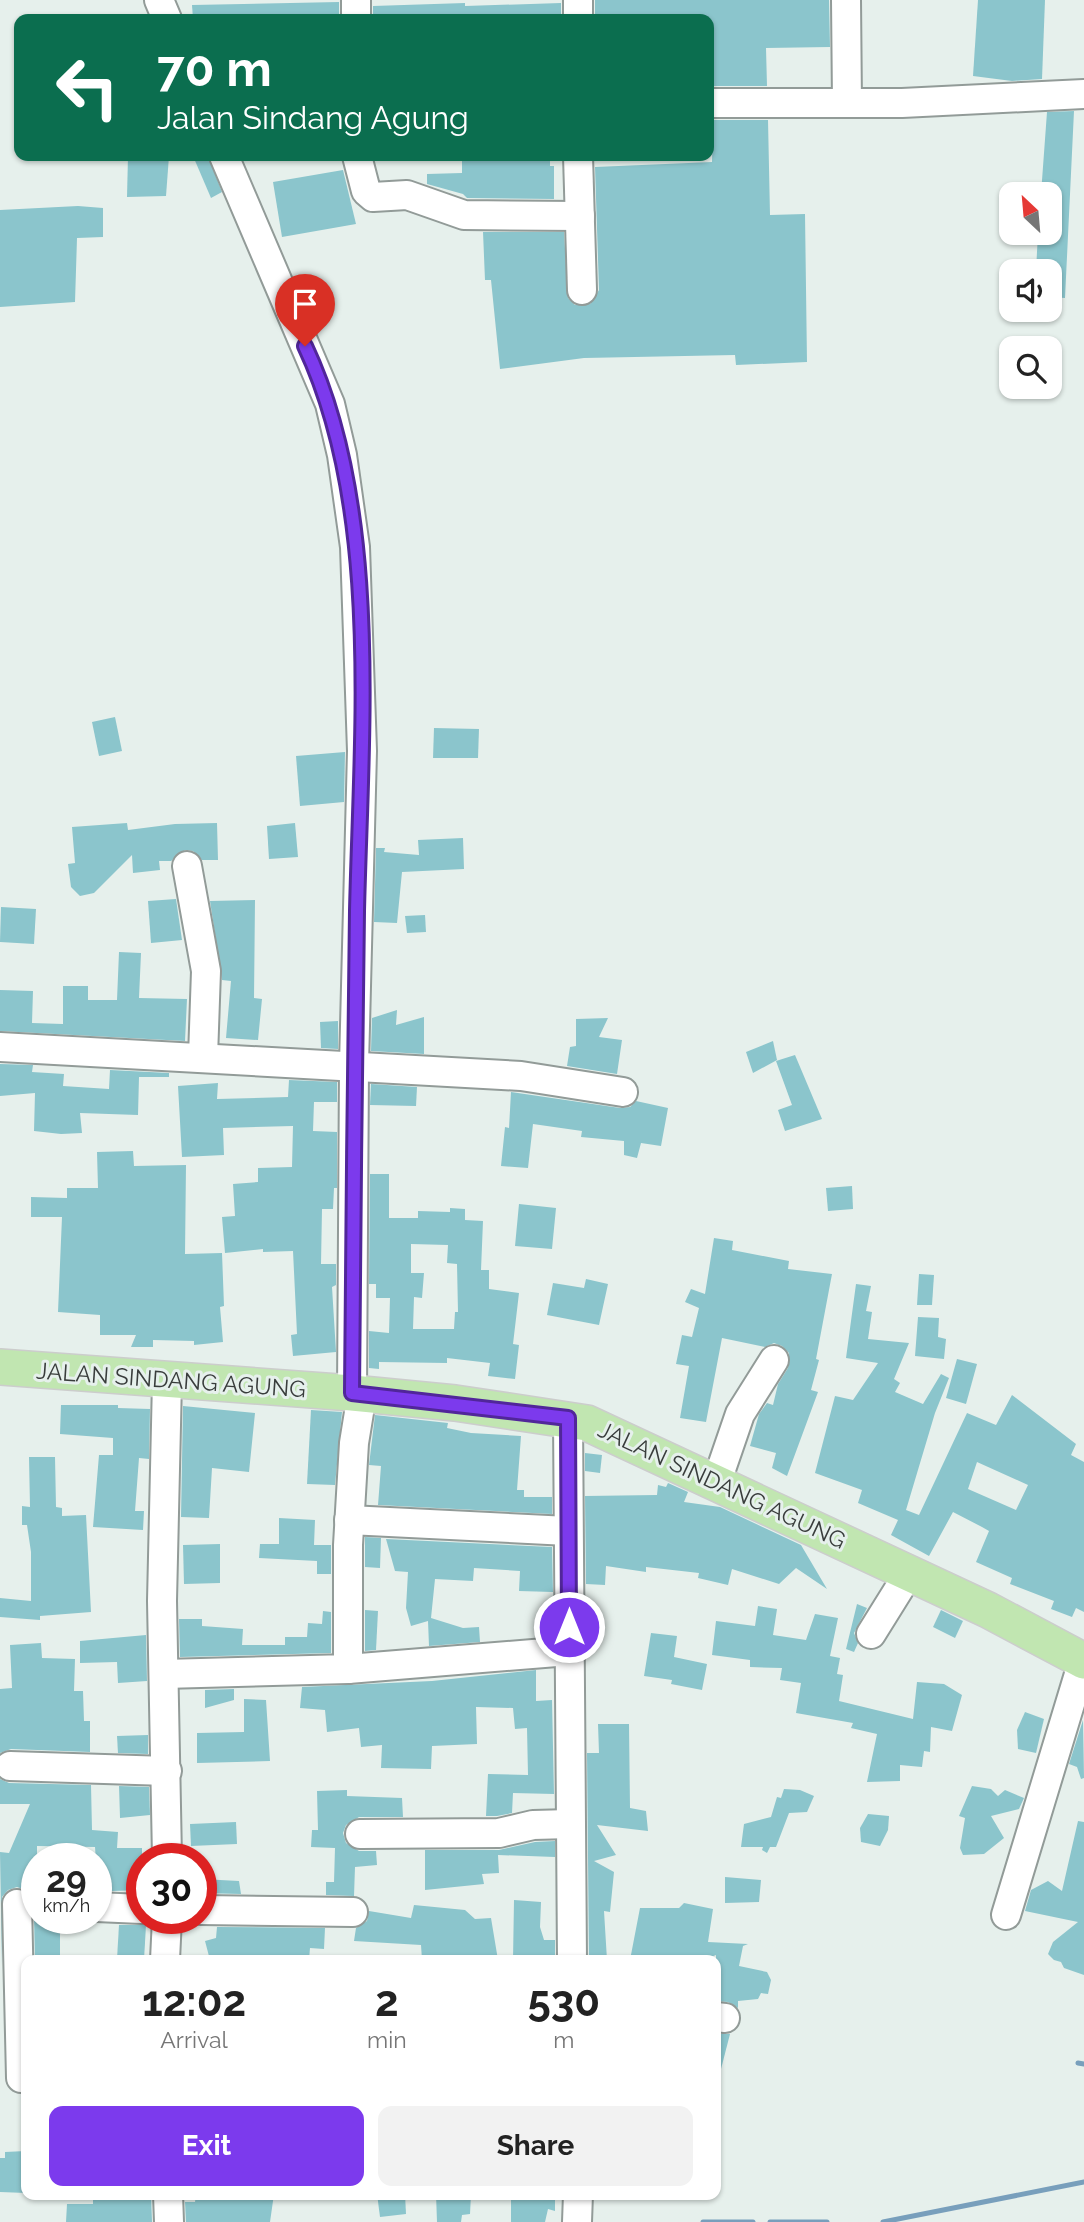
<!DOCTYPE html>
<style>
:root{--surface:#fff;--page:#f2f2f2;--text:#222;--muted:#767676;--accent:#7c3aed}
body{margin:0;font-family:Raleway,sans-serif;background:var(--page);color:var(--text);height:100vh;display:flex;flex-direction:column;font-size:26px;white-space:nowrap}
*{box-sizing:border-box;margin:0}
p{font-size:23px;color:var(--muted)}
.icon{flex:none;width:38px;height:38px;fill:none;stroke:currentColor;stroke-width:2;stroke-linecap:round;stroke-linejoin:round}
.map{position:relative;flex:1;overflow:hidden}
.sheet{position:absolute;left:21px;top:1955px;width:700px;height:245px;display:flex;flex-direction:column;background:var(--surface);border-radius:14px;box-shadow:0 2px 5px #0004}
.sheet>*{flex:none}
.banner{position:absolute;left:14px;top:14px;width:700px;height:147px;border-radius:14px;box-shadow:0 2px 5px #0004;background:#0b6e4f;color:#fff;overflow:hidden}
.needle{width:46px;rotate:334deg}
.fabs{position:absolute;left:999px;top:182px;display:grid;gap:14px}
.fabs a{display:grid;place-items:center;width:63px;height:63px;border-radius:14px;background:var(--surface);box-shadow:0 2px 5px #0004;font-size:35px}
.speed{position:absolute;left:21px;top:1843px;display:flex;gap:14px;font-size:35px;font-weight:700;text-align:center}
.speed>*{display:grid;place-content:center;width:91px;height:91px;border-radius:50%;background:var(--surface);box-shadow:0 2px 5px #0004;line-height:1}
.speed small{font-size:18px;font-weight:400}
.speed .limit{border:10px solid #d22;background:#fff;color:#111}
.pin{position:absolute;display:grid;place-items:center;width:60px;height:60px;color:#fff;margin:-72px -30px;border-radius:50% 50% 50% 0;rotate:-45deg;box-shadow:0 0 7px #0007}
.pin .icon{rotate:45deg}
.me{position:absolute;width:77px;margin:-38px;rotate:0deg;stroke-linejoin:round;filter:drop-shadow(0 0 5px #0008)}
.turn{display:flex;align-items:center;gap:24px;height:147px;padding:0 28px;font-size:32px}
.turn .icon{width:91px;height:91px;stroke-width:2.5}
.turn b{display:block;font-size:49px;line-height:60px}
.eta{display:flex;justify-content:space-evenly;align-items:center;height:119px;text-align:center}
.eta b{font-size:42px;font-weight:700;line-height:49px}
.cta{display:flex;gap:14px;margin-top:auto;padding:14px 28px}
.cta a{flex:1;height:80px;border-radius:14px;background:var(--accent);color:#fff;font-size:28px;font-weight:700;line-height:80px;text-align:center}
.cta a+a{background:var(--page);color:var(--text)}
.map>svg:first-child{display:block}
</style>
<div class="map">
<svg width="1084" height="2222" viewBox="0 0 1084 2222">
<rect width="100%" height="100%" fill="#e6f0ec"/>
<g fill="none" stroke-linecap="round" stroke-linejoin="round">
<g stroke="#789fbc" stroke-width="5">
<path d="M1078 2063 1084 2064"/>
<path d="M703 2222H753"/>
<path d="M770 2222H827"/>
<path d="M883 2222 1084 2182"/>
</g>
</g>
<g fill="#8bc5cc" fill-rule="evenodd">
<path d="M595 0H829L830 47 766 48 767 86H713L711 19H595Z"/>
<path d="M978 0H1045L1042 79 1012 81 973 76Z"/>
<path d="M339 2V19H193L192 5Z"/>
<path d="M465 3V6L561 3V19H373V6Z"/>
<path d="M1074 111 1065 298 1050 297V271H1036L1038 233H1050V194H1041L1047 112Z"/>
<path d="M713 120H768L770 215 805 214 807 362 736 365 735 355 584 358 500 369 491 280H485L483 232H564L568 298 575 305 590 304 599 290 595 167 712 162Z"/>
<path d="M128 156H169L166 196 127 197Z"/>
<path d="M193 156H208L222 192 211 198Z"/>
<path d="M462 156H550V166H554V199L467 198 463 194 427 184V174L462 173Z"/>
<path d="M343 170 356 224 282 237 273 182Z"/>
<path d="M78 206 103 208V237L77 238 75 302 0 307V210Z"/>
<path d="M115 717 122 751 99 756 92 722Z"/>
<path d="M434 728 479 729 478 758H433Z"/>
<path d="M345 752 344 802 300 806 296 756Z"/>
<path d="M127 823 128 830 175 824 217 823 218 860H202L193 851 185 850 171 861H159L160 870 133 873 132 855 94 893 80 896 71 887 68 864 75 863 72 827Z"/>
<path d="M295 823 298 857 269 859 267 826Z"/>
<path d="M463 838 464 869 402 872 397 923 374 922 376 848H385L384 852 419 855 418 840Z"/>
<path d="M176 899 182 940 151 943 148 901Z"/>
<path d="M255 900 254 998 262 999 258 1040 226 1038 231 981 222 980 210 901Z"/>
<path d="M1 907 36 909 34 944 0 942Z"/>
<path d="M425 915 426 932 407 933 405 916Z"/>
<path d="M119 952 141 953 139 998 187 999 185 1041 0 1031V990L33 991 32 1023 63 1024V986H88V1000H117Z"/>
<path d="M397 1010 396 1025 424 1017V1054L371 1051 372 1018Z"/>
<path d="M608 1018 599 1037 622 1040 617 1074 567 1066 570 1047 576 1046V1019Z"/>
<path d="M338 1021V1049L321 1048 320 1022Z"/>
<path d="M773 1041 777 1060 753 1073 746 1052Z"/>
<path d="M795 1055 822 1119 785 1131 778 1110 792 1105 776 1061Z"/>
<path d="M0 1064 33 1065 32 1072 64 1074 63 1086 109 1089 110 1070 169 1073V1077H139L138 1115 80 1113 82 1133 61 1134 34 1131 35 1093 0 1096Z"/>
<path d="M289 1080 337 1082V1102H314L313 1131 337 1132V1188H334L333 1209H322L321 1264H336V1285L332 1287 336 1352 293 1356 291 1335 297 1334 293 1251 263 1252V1249L225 1253 222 1217 235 1216 233 1184 258 1182V1168L292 1167 293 1126 223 1128 224 1155 182 1157 178 1086 218 1083 217 1099 288 1097Z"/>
<path d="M371 1084 417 1087 416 1106 370 1105Z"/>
<path d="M511 1092 620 1108 630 1107 636 1101 668 1108 661 1146 641 1143 637 1158 624 1155V1141L581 1137 582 1131 533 1124 528 1168 501 1166 505 1127 509 1128Z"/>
<path d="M133 1151 134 1166 186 1165 185 1254 222 1253 224 1306 220 1307 223 1342 194 1345V1341L153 1340V1347H131L136 1335H100V1315L58 1312 62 1217H31V1197L67 1198V1188H98L97 1152Z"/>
<path d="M370 1174H389V1218H418V1211L450 1212V1208L465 1209V1220L483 1221 481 1270H489V1289L519 1293 513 1344 519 1345 515 1379 488 1376 490 1363 447 1358V1363L379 1362V1369L369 1368V1331L389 1333 390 1298H376V1284H369ZM411 1244 448 1245 447 1263 457 1264 458 1312H455L454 1329H413L414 1297 422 1298 424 1273H411Z"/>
<path d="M852 1186 853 1209 828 1211 826 1188Z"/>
<path d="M519 1204 556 1208 552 1249 515 1246Z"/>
<path d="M714 1238 733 1241 732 1250 789 1261 788 1269 832 1274 816 1359 819 1360 811 1390 818 1392 787 1476 772 1468 776 1453 750 1446 759 1414 767 1403 773 1405 778 1384 788 1368 789 1353 782 1346 774 1343 765 1347 722 1338 706 1422 680 1418 689 1366 676 1364 682 1335 692 1337 699 1308 685 1302 691 1289 705 1294Z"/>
<path d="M919 1274 934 1275 932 1305H917Z"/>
<path d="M586 1279 608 1284 599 1325 547 1315 553 1283 584 1288Z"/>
<path d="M856 1284 871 1286 866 1311 872 1312 868 1339 909 1343 894 1379 900 1383 895 1392 923 1404 941 1374 949 1378 935 1413 906 1510 919 1515 967 1413 996 1425 1012 1395 1076 1444 1071 1455 1084 1462V1612L1076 1608 1072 1617 1051 1609 1054 1601 1010 1584 1012 1578 976 1562 989 1531 982 1527 953 1512 929 1556 891 1535 898 1520 858 1503 862 1490 815 1473 835 1396 853 1400 878 1363 846 1358ZM977 1462 1028 1485 1016 1510 968 1489Z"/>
<path d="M918 1317 939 1318 938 1337 946 1339 944 1359 915 1356Z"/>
<path d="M957 1359 977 1364 966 1404 946 1398Z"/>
<path d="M61 1405H118V1408L150 1409 149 1459 139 1458 135 1511H144L143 1530 93 1527 99 1455H113V1438L60 1434Z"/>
<path d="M183 1406 255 1413 249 1472 212 1468 209 1518 181 1517Z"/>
<path d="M311 1410 342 1412 335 1485 307 1484Z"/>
<path d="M375 1415 448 1423 447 1428 471 1433 521 1436 517 1490H524V1497H552V1514L378 1505 381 1466 369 1465Z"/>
<path d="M585 1453 602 1455 600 1473 585 1471Z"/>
<path d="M29 1457H55L56 1507 62 1508V1516L86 1515 91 1612 40 1616V1620L0 1617V1598L31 1601V1552L27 1525H22V1506L30 1507Z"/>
<path d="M668 1483 688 1492 684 1502 720 1507 801 1545 827 1589 796 1568 779 1584 732 1569 728 1585 698 1578 699 1573 646 1567V1572L606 1566 605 1585 586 1584 585 1496 657 1495 658 1485 666 1487Z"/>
<path d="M279 1518 315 1520 314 1545H331V1574H317V1561L259 1558 260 1544H279Z"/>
<path d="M365 1537 381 1538 380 1568 365 1567Z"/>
<path d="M386 1539 552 1547 553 1592 519 1591 520 1571 474 1568 473 1581 435 1579 431 1618 463 1628 479 1627 480 1642 429 1646 428 1621 411 1626 406 1608 408 1572 395 1571Z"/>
<path d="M220 1544V1583L184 1584 183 1545Z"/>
<path d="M857 1604 867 1608 854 1633 858 1643 854 1652 846 1649Z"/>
<path d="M593 1606V1652H586V1608Z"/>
<path d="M758 1606 777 1609 773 1635 806 1640 815 1614 838 1618 830 1656 840 1658 837 1674 843 1675 839 1701 913 1719 917 1682 944 1684 962 1695 952 1731 931 1727 930 1752 924 1751 922 1767 900 1765V1781L867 1782 877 1734 851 1728 853 1723 796 1713 801 1683 780 1680 782 1668 750 1667V1660L712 1655 716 1621 755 1626Z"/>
<path d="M365 1610 378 1611 376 1650 365 1651Z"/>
<path d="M941 1610 963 1621 955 1638 933 1627Z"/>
<path d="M323 1611 331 1612V1653L180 1657 179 1619H202V1626L243 1629 242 1645H285V1637H307L308 1623 322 1624Z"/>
<path d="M651 1633 677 1636 674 1657 707 1664 702 1690 671 1684 672 1680 644 1676Z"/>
<path d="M146 1635 147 1681 118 1683 117 1662 80 1663V1641Z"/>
<path d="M41 1643 42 1658 75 1659 74 1691H83L84 1721H90V1752L11 1749 0 1753V1689L12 1688 10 1645Z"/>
<path d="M536 1670V1701L552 1700 554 1794 513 1793 512 1813 497 1816H486L488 1774 528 1775 527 1728 515 1729 513 1708 476 1707 477 1744 432 1746 431 1769 381 1768 382 1745 361 1747 359 1728 327 1732 325 1710 300 1708 302 1687 432 1681Z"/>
<path d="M234 1689V1700L205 1708V1690Z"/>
<path d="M244 1699 266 1700 270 1761 197 1763V1733L244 1732Z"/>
<path d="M1025 1712 1044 1719 1036 1753 1018 1749 1017 1730Z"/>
<path d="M1083 1720 1084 1778 1081 1779 1077 1767 1069 1764Z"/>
<path d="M598 1724H629L630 1808 646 1811 648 1831 597 1825 616 1855 594 1861 614 1872 610 1912 604 1911 607 1960H589L587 1753H599Z"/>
<path d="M148 1735V1754L118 1753 117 1736Z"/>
<path d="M0 1779 9 1783 91 1785 92 1830 118 1832 117 1848H142V1890L113 1891 98 1890 95 1847 37 1846V1899L33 1900 26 1890 17 1887 8 1890 2 1897V1966L0 1852 9 1853 30 1804H0Z"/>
<path d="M119 1786 149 1787 150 1815 120 1818Z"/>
<path d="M972 1786 991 1789 998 1796 1005 1790 1024 1798 1019 1809 991 1816 1004 1838 984 1854 963 1855 960 1848 965 1818 959 1816Z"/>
<path d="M784 1789 800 1790 814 1796 807 1812 789 1813 776 1847H770L767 1853 762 1850 763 1847H741L744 1824 771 1817 777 1797 781 1798Z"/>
<path d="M347 1790V1796L402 1798 403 1817H359L346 1825 343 1833 346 1843 359 1851H376L377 1865 355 1867 354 1896 326 1895V1882H334L335 1848 311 1847 312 1830H318L317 1791Z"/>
<path d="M868 1814 889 1816 888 1830 880 1846 861 1842 860 1828Z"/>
<path d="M1078 1821 1084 1822V1975L1064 1968 1061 1962 1054 1960 1048 1954 1053 1942 1078 1922 1025 1911 1031 1890 1048 1881 1062 1891Z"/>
<path d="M236 1822 237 1844 191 1846 190 1824Z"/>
<path d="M555 1841V1857L498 1855 499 1873 482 1874 484 1884 425 1890V1850H499L535 1842Z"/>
<path d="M725 1877 761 1880 759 1902 725 1903Z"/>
<path d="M201 1879 239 1881 241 1894 201 1893Z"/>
<path d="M514 1900 541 1902 540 1927 544 1940H555V1960H513Z"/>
<path d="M684 1903 713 1909 708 1942 748 1944 743 1946 739 1966 767 1972 771 1980 768 1994 761 1993 758 1999 738 2001V2008L728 2002 716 2001V1955L703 1960H630L640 1908H679Z"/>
<path d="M414 1905 465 1910 475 1919 491 1918 498 1960H422L421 1945 354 1941 356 1928 367 1921 369 1911 411 1918Z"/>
<path d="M34 1918 47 1920V1930H60V1960H35Z"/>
<path d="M119 1925H146L144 1960 117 1959Z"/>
<path d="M217 1927 325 1928 324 1949 310 1948 309 1960H210L205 1941 216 1938Z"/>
<path d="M716 2034H730L721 2069 716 2068Z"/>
<path d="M26 2151V2193L0 2192V2158H5V2152Z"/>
<path d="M93 2194H151L152 2222H66L67 2204H93Z"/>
<path d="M196 2194H274L270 2222H186L185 2202H195Z"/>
<path d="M377 2194H405L406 2214 380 2217Z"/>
<path d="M436 2194H471L470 2214 462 2215 461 2222H437Z"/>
<path d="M511 2194H555V2211L548 2209 545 2222H511Z"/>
</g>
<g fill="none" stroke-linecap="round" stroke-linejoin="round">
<defs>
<g id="minor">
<path d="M159 0 167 19"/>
<path d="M846 0 847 103"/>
<path d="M356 19V0"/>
<path d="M578 19V0"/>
<path d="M709 103H902L1084 94"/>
<path d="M224 156 330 404 342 455 355 547 362 751 354 1065 352 1393"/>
<path d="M357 156 366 191 373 197 407 195 464 215 580 216"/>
<path d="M578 156 582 290"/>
<path d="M187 866 206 971 203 1057"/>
<path d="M0 1047 521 1076 623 1092"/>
<path d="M167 1381 162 1601 167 1858"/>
<path d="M568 1418 572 1960"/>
<path d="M717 1481 740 1414 774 1360"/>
<path d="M349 1520 568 1531"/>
<path d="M871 1634 909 1573"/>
<path d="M348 1669 569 1651"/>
<path d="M164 1674 348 1669V1545L354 1443 362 1394"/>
<path d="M10 1766 167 1771"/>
<path d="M360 1834 499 1833 533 1825 570 1824"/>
<path d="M17 1904 21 2078"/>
<path d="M96 1907 142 1909"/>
<path d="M201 1910 353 1912"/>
<path d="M1006 1915 1083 1661"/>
<path d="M165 1960 167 1918"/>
<path d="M716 2017 725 2018"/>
<path d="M168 2194 169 2222"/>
<path d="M577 2222 578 2194"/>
</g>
<path id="major" d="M0 1367 352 1393 455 1403 587 1423 988 1610 1084 1661"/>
</defs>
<use href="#minor" stroke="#929b98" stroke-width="32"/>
<use href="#major" stroke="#cccdcc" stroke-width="38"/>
<use href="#minor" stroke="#fff" stroke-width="28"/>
<use href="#major" stroke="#c1e6b1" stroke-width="35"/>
</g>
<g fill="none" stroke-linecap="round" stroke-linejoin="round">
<defs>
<path id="route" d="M305 346C382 509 361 734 357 911 354 1072 354 1232 352 1393L568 1418 569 1627"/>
</defs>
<use href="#route" stroke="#51269a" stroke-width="18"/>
<use href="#route" stroke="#7c3aed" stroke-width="12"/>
</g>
<g text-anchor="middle" stroke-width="6" stroke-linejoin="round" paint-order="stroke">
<g font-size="23" fill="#393d3c" stroke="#e6f0ec">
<text transform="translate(171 1380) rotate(4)" y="8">JALAN SINDANG AGUNG</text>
<text transform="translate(722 1485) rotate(25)" y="8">JALAN SINDANG AGUNG</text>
</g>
</g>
</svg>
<div class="fabs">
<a><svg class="needle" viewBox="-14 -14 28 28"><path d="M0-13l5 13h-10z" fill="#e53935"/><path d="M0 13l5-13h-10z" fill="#767676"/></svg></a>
<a><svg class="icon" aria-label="sound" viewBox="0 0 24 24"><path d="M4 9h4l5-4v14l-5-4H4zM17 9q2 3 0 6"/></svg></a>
<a><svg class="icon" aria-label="search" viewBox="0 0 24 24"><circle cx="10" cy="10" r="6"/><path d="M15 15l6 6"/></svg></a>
</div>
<div class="speed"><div>29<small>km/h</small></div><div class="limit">30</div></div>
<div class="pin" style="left:305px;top:346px;background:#d93025"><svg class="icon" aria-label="arrive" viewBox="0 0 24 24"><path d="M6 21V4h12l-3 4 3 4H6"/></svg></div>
<svg class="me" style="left:569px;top:1627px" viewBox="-20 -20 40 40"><circle r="17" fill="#7c3aed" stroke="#fff" stroke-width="3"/><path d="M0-11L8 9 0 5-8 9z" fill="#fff"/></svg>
<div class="banner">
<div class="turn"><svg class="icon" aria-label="left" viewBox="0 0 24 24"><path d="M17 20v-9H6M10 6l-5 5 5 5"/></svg><div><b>70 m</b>Jalan Sindang Agung</div></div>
</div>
<section class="sheet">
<div class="eta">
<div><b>12:02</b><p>Arrival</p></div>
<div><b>2</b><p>min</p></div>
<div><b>530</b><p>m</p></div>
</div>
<div class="cta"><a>Exit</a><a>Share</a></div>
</section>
</div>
